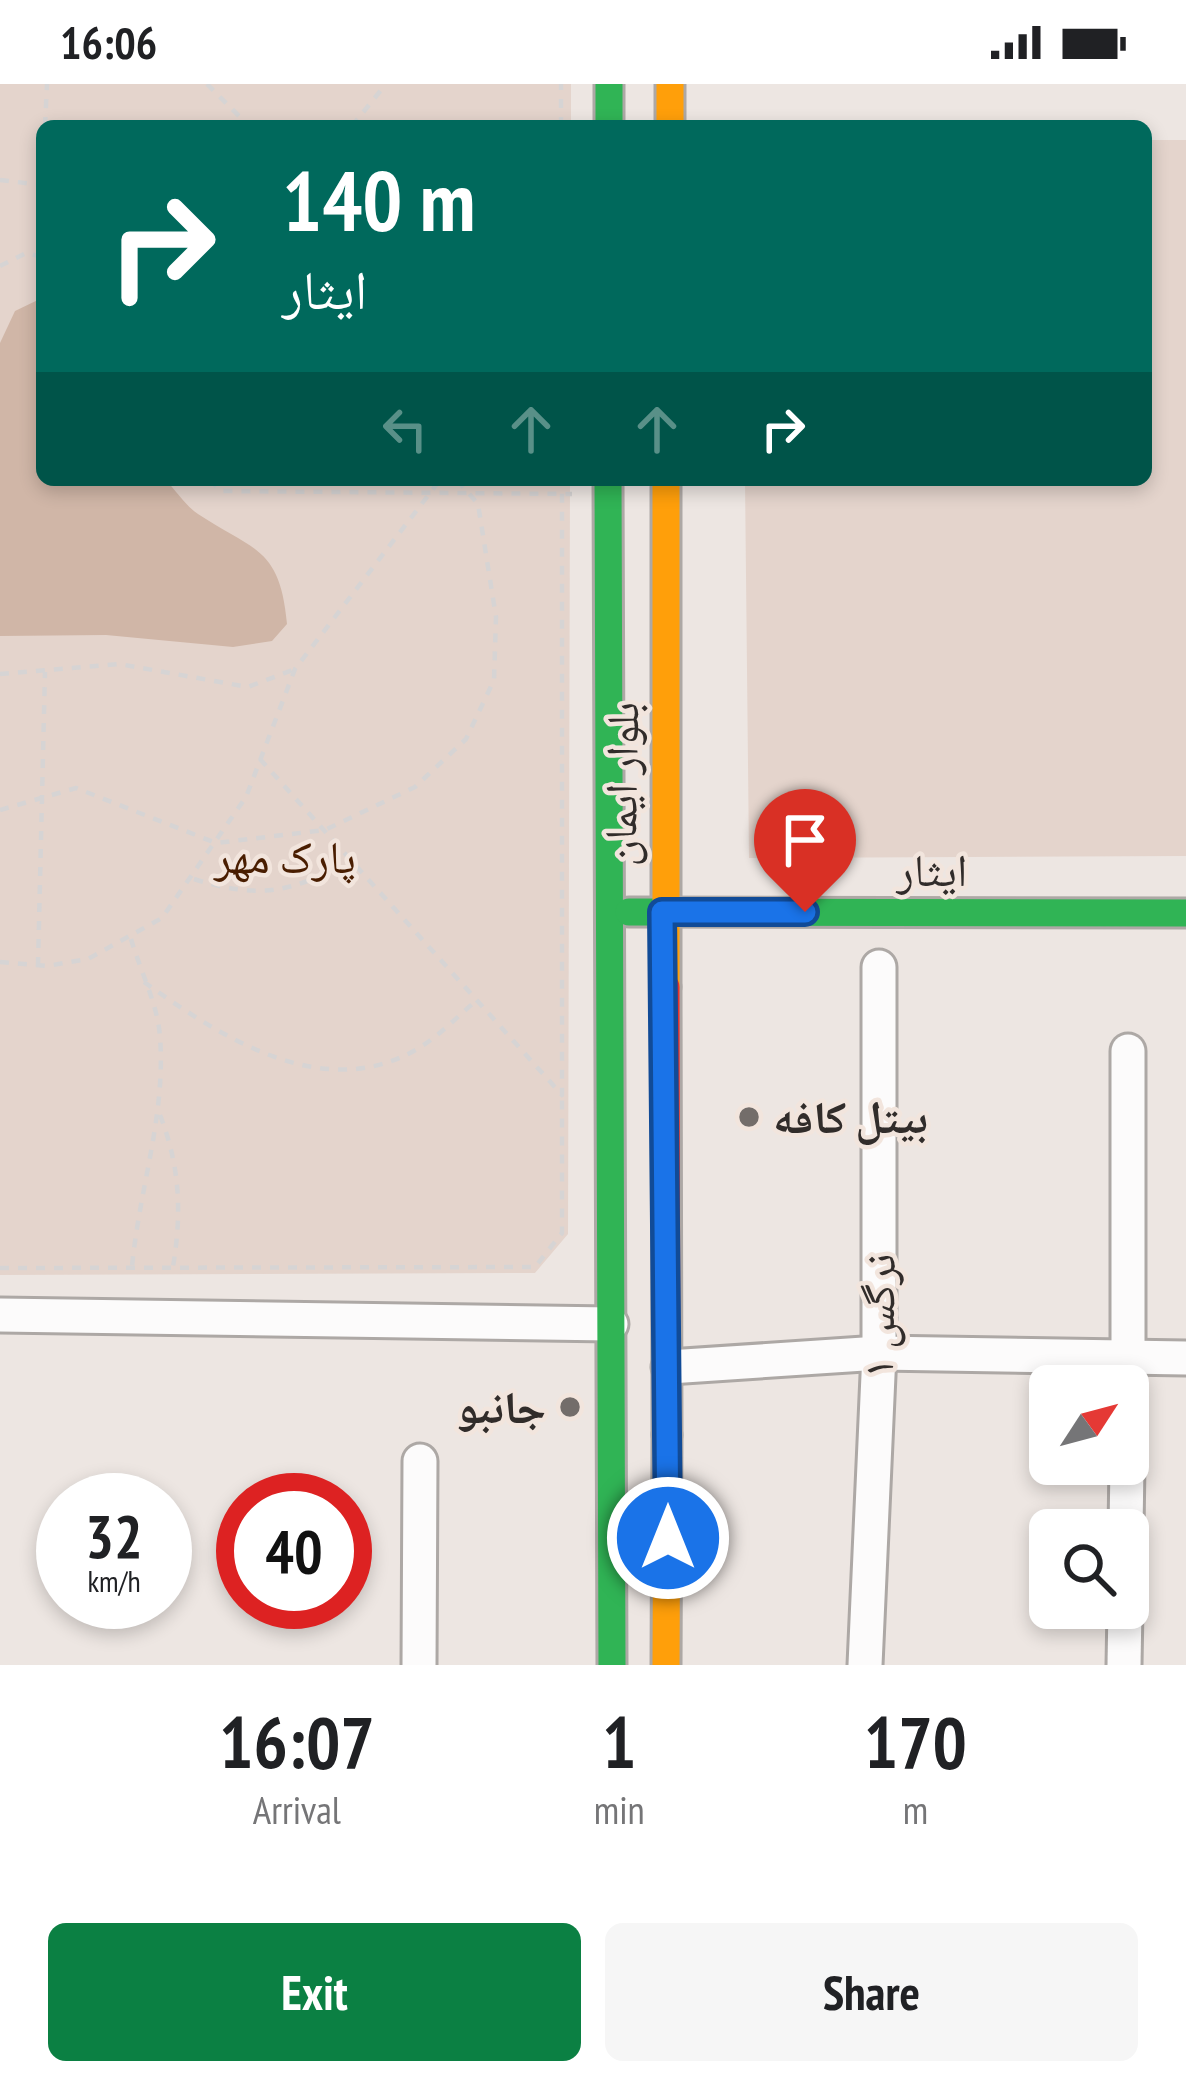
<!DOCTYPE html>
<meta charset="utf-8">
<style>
:root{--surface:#fff;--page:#f6f6f6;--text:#202124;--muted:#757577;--accent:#0b8043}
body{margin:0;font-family:"PT Sans Narrow","Noto Naskh Arabic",sans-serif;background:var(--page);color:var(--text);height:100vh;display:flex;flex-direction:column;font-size:45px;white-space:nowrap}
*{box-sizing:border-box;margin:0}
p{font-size:39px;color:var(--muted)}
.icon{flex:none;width:66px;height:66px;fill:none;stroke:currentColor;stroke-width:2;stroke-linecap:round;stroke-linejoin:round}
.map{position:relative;height:1581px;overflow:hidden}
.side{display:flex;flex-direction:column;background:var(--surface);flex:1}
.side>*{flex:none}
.guide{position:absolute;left:36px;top:36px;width:1116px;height:366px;border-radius:18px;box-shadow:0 6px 18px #0003;background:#00695c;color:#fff;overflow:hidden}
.needle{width:78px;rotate:54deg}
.controls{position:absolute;left:1029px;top:1281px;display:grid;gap:24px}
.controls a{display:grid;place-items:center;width:120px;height:120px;border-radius:18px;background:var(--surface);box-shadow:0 6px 18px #0003;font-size:60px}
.speed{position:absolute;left:36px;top:1389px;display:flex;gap:24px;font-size:60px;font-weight:700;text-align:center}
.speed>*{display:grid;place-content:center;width:156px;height:156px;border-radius:50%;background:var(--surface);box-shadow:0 6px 18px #0003;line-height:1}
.speed small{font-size:30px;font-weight:400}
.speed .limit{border:18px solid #d22;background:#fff;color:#111}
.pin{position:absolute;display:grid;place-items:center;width:102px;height:102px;color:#fff;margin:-123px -51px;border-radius:50% 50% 50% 0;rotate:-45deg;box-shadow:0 0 12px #0007}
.pin .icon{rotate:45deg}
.me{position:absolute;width:132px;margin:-66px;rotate:0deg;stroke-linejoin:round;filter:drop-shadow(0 0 9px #0008)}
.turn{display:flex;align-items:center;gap:42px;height:252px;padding:0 48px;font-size:54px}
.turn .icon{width:156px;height:156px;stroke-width:2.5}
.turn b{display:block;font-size:84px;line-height:102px}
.lanes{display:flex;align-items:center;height:114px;padding:0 48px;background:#0003;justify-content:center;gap:60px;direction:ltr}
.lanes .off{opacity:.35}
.eta{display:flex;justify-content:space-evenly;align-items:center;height:204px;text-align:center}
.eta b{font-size:72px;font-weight:700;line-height:84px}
.button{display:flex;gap:24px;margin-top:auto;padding:24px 48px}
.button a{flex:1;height:138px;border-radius:18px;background:var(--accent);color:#fff;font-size:48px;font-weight:700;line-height:138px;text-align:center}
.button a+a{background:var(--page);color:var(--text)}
.status{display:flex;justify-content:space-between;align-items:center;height:84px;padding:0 60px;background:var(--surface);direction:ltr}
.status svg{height:33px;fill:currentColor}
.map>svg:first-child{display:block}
</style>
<div class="status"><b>16:06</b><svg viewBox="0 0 49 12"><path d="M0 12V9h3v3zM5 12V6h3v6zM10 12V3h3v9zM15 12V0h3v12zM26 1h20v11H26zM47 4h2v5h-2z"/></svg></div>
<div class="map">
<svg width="1186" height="1581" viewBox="0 0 1186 1581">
<rect width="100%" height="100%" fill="#ede6e2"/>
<g fill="#e4d4cc">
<path d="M0 0H571V42H42V396H570L568 1150 535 1189 0 1191Z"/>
<path d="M1146 56H1186V772L749 774 745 396H1146Z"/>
</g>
<path fill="#d0b6a7" d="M42 214V396H166C176 407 186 422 198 430 254 467 280 463 287 540L272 557 233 563 106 551 0 552V259L15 227Z"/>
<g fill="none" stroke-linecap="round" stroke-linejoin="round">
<defs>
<g id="street">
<path d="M1128 967V1303"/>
<path d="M0 1231 611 1240"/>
<path d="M669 1283 879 1269 1186 1274"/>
<path d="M1126 1446 1127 1380"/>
<path d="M419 1581 420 1377"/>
<path d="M865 1581 879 1269V883"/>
<path d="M1124 1581 1125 1524"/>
</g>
<g id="fast">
<path d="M609 0V42"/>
<path d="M608 396 612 1581"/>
<path d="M629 828 1186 829"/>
</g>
<g id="slow">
<path d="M670 0V42"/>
<path d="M666 903V396"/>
<path d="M666 1581 667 1351"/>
</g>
<path id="jam" d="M666 903 667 1351"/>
</defs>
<use href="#street" stroke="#ada8a5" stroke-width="39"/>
<use href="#fast" stroke="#ada8a5" stroke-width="33"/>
<use href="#slow" stroke="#ada8a5" stroke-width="33"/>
<use href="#jam" stroke="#ada8a5" stroke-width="33"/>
<g stroke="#d6d4d4" stroke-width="4.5" stroke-dasharray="9 9" stroke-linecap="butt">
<path d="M207 0 249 42"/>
<path d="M45 42 47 0"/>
<path d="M352 42 386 0"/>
<path d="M561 42V0"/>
<path d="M0 96 42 101"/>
<path d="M0 182 26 169 42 173"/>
<path d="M210 396 221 407 572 410"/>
<path d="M0 590 119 580 248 603 295 585"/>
<path d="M260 675 562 1011V396"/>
<path d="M0 726 76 704 216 759 325 746 415 703 466 655 494 596 496 533 478 420 457 396"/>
<path d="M194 795C257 815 293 810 350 775"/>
<path d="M131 855C140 886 158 921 160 953 166 1031 139 1106 132 1183"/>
<path d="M0 878 47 882 88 875 162 834 246 713 295 585 440 396"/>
<path d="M38 882 45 588"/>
<path d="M144 898C221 953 324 1021 419 964 440 951 458 932 477 916"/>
<path d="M160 1031C180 1083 182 1128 173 1183"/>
<path d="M0 1184 535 1183 562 1149V1013"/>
</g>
<use href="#street" stroke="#fcfbfb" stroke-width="33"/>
<use href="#fast" stroke="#30b455" stroke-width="27"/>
<use href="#slow" stroke="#ff9f0a" stroke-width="27"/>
<use href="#jam" stroke="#e5322d" stroke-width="27"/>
</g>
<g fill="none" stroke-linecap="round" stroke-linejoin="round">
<defs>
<path id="route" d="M668 1454 662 828H805"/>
</defs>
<use href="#route" stroke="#114b97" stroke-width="30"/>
<use href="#route" stroke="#1a73e8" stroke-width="21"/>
</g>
<g fill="#736d6a" stroke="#f2e5dd" stroke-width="4.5">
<circle cx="749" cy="1033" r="12"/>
<circle cx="570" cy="1323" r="12"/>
</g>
<g text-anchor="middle" stroke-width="9" stroke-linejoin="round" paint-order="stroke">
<g font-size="45" fill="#312c2a" stroke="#f2e5dd">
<text transform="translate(621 700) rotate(-89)" y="16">بلوار ایمان</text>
<text x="932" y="802">ایثار</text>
<text transform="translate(878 1232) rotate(-89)" y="16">نرگس ۱</text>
</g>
<g font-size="45" fill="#491d00" stroke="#f2e5dd">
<text x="285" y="789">پارک مهر</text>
</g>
<g font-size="45" font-weight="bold" fill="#312c2a" stroke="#f2e5dd" text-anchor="start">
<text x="773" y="1049">بیتل کافه</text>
<text x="546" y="1339" text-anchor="end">جانبو</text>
</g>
</g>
</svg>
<div class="controls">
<a><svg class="needle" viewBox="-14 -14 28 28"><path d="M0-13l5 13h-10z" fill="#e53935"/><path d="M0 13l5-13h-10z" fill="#757577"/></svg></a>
<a><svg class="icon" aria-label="search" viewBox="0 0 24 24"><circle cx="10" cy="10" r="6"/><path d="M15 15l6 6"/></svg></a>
</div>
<div class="speed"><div>32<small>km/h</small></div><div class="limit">40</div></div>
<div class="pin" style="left:805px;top:828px;background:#d93025"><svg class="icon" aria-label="arrive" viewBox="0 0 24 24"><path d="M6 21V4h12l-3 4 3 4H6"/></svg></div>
<svg class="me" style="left:668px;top:1454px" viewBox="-20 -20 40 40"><circle r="17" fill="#1a73e8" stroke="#fff" stroke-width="3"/><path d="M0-11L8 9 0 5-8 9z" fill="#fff"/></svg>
<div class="guide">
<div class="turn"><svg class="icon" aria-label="right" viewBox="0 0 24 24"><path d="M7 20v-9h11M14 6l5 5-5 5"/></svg><div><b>140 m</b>ایثار</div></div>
<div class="lanes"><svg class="icon off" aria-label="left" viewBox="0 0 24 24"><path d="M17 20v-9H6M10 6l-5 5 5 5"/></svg><svg class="icon off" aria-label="ahead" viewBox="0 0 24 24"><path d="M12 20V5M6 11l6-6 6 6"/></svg><svg class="icon off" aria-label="ahead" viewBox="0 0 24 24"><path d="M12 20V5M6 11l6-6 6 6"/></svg><svg class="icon" aria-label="right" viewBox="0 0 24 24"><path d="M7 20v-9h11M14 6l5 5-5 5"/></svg></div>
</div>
</div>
<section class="side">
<div class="eta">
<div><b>16:07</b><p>Arrival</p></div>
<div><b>1</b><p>min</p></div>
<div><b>170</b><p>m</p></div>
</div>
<div class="button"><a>Exit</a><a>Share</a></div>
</section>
